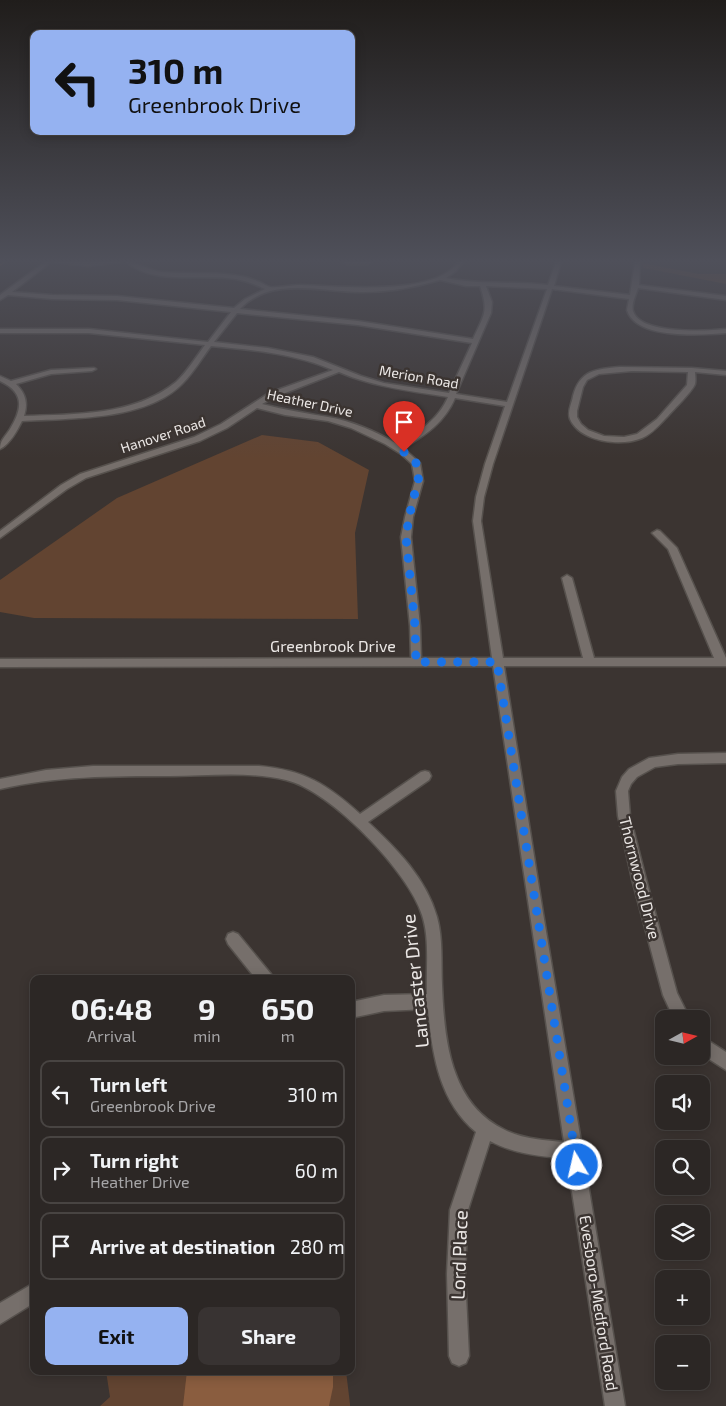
<!DOCTYPE html>
<meta charset="utf-8">
<style>
:root{--surface:#2c2725;--page:#383332;--text:#f1f3f6;--muted:#a6a5a7;--line:#484442;--accent:#95b2f1}
body{margin:0;font-family:"Exo 2",sans-serif;background:var(--page);color:var(--text);height:100vh;display:flex;flex-direction:column;font-size:19px;white-space:nowrap}
*{box-sizing:border-box;margin:0}
p{font-size:16px;color:var(--muted)}
.icon{flex:none;width:28px;height:28px;fill:none;stroke:currentColor;stroke-width:2;stroke-linecap:round;stroke-linejoin:round}
.map{position:relative;flex:1;overflow:hidden}
.drawer{position:absolute;left:30px;top:975px;width:325px;height:400px;display:flex;flex-direction:column;background:var(--surface);border-radius:10px;box-shadow:0 2px 12px #0003,0 0 0 1px var(--line)}
.drawer>*{flex:none}
.guide{position:absolute;left:30px;top:30px;width:325px;height:105px;border-radius:10px;box-shadow:0 2px 12px #0003,0 0 0 1px var(--line);background:#95b2f1;color:#111;overflow:hidden}
.needle{width:32px;rotate:82deg}
.controls{position:absolute;left:655px;top:1010px;display:grid;gap:10px}
.controls a{display:grid;place-items:center;width:55px;height:55px;border-radius:10px;background:var(--surface);box-shadow:0 2px 12px #0003,0 0 0 1px var(--line);font-size:25px}
.pin{position:absolute;display:grid;place-items:center;width:42px;height:42px;color:#fff;margin:-51px -21px;border-radius:50% 50% 50% 0;rotate:-45deg;box-shadow:0 0 5px #0007}
.pin .icon{rotate:45deg}
.me{position:absolute;width:55px;margin:-28px;rotate:351deg;stroke-linejoin:round;filter:drop-shadow(0 0 4px #0008)}
.turn{display:flex;align-items:center;gap:18px;height:105px;padding:0 15px;font-size:22px}
.turn .icon{width:65px;height:65px;stroke-width:2.5}
.turn b{display:block;font-size:35px;line-height:42px}
.eta{display:flex;justify-content:space-evenly;align-items:center;height:85px;text-align:center}
.eta b{font-size:30px;font-weight:700;line-height:35px}
.primary-button{display:flex;gap:10px;margin-top:auto;padding:10px 15px}
.primary-button a{flex:1;height:58px;border-radius:10px;background:var(--accent);color:#111;font-size:20px;font-weight:700;line-height:58px;text-align:center}
.primary-button a+a{background:var(--page);color:var(--text)}
ul{padding:0;list-style:none}
li{display:flex;align-items:center;gap:15px;height:68px;margin:0 10px 8px;padding:0 5px;border:2px solid var(--line);border-radius:10px}
li div{flex:1}
li b{display:block;font-size:19px}
li em{font-style:normal}
.map>svg:first-child{display:block}
</style>
<div class="map">
<svg width="726" height="1406" viewBox="0 0 726 1406">
<rect width="100%" height="100%" fill="#3b3431"/>
<g fill="#624431">
<path d="M642 263 699 274H726V284L644 268Z"/>
<path d="M262 435 318 442 369 470 355 533 358 619 34 618 0 612V580L117 498Z"/>
<path d="M106 1371H346L350 1404V1406H100L110 1397Z"/>
</g>
<path fill="#8a5d3f" d="M187 1371H333V1387L329 1406H183Z"/>
<g fill="none" stroke-linecap="round" stroke-linejoin="round">
<path stroke="#8a5d3f" stroke-width="2" d="M0 265 4 262"/>
<defs>
<g id="minor">
<path d="M45 262H51L12 292 52 295 117 296 234 308 245 299 265 289C256 285 247 281 236 279 201 273 156 286 126 262 136 261 150 271 162 272 186 274 210 272 234 275 242 276 250 278 257 281 261 282 266 286 270 287 278 288 292 285 301 285 337 286 435 297 458 262H463L456 271 446 278C479 285 514 281 548 285L556 262H561L554 286 630 295 635 262H640L639 285 726 296V300L638 288C636 295 631 304 633 311 640 335 707 331 726 329V333C702 335 636 340 627 310L629 299 552 289 493 464 484 497 481 521 503 658H583L562 578 567 575 572 578 594 658H714L668 549 652 533 657 530 660 531 677 548 726 658V666H504L543 913 625 1406H605L567 1159C541 1156 514 1154 490 1141L468 1210 465 1274 469 1356 466 1363 459 1366 452 1363 449 1356 447 1274 450 1210 476 1132C439 1102 432 1053 428 1009L384 1011 351 1018V1002L384 995 427 994C426 968 430 939 422 915 409 872 330 790 286 780 248 771 208 776 169 776 112 776 56 776 0 789V779L46 770 93 766H259C304 770 327 784 360 814L421 772 425 771 429 772 431 776 429 780 368 822C397 849 426 878 437 917 443 938 441 963 442 985 444 1039 450 1104 505 1130 523 1139 545 1140 564 1142L493 666 0 667V659L411 658 410 626 401 537 405 517 415 481 412 464 401 454 385 444 351 428 328 421 285 415 257 408 227 428 200 441 86 478 67 489 0 538V531L61 485 80 474 194 437 221 424 269 393 333 370C294 353 253 350 211 346 202 358 194 372 183 383 147 421 71 418 22 421 17 431 10 444 0 449 0 440 5 437 10 429 23 408 24 392 0 381V376L11 381 51 370 94 368 96 369 92 371 51 374 16 384C26 394 28 403 24 416 76 414 134 416 176 382 187 372 196 357 205 345L89 333H0V329H89L208 342 231 312 117 300 52 299 8 295 0 300V295L4 292ZM440 280 466 286H480C489 312 484 315 473 339L358 321 240 309C272 275 324 293 364 292 389 292 416 287 440 280ZM486 286 547 289 507 402 456 394 491 313 492 302ZM237 313 358 325 472 343 449 393 384 383 361 376 313 357 268 348 214 342ZM339 372C374 387 411 391 448 397 438 420 418 433 397 444 377 432 352 421 328 417 306 413 284 410 262 404L275 397ZM455 398 505 406 485 464 476 497 473 521 492 658H421L420 626 411 537 413 517 423 481 420 463 403 448C425 436 445 422 455 398Z"/>
<path d="M53 262H121L88 266Z"/>
<path d="M343 262H371L368 264H346Z"/>
<path d="M620 367 692 368 726 371V375L695 372C695 376 696 380 695 384 692 392 674 409 668 416 660 424 652 434 642 438 621 447 580 442 570 419 567 411 572 403 573 396 580 370 596 369 620 367ZM632 371 688 372 687 385 657 419 637 434 624 437 604 436 588 430 581 424 577 417V411L583 387 587 380 599 374Z"/>
<path d="M726 753V763L678 764 655 767 637 777 631 784 628 791 630 816 646 879 677 993 690 1019H674L663 995 632 879 618 816 616 791 622 777 629 769 649 758 678 754Z"/>
<path d="M233 932 238 934 271 974 273 979H256L228 944 226 939 228 934Z"/>
<path d="M701 1036 726 1052V1070L701 1054Z"/>
<path d="M34 1283V1303L0 1324V1303Z"/>
</g>
</defs>
<use href="#minor" stroke="#56514d" stroke-width="3"/>
<use href="#minor" fill="#766f6b" fill-rule="evenodd"/>
</g>
<linearGradient id="sky" x2="0" y2="1"><stop stop-color="#201d1b"/><stop offset="0.57" stop-color="#4f505a"/><stop offset="1" stop-color="#4f505a" stop-opacity="0"/></linearGradient>
<rect width="726" height="458" fill="url(#sky)"/>
<g fill="none" stroke-linecap="round" stroke-linejoin="round">
<path stroke="#1a73e8" stroke-width="9" stroke-dasharray="0 16.2" d="M404 452 416 463 419 476 409 517 406 537 415 626 416 662H497L577 1165"/>
</g>
<g text-anchor="middle" stroke-width="5" stroke-linejoin="round" paint-order="stroke">
<g font-size="14" fill="#ebe7e5" stroke="#3b3431">
<text transform="translate(419 377) rotate(10)" y="5">Merion Road</text>
<text transform="translate(310 403) rotate(12)" y="5">Heather Drive</text>
<text transform="translate(163 435) rotate(-18)" y="5">Hanover Road</text>
</g>
<g font-size="16" fill="#ebe7e5" stroke="#3b3431">
<text x="333" y="652">Greenbrook Drive</text>
<text transform="translate(640 878) rotate(76)" y="6">Thornwood Drive</text>
<text transform="translate(599 1303) rotate(81)" y="6">Evesboro-Medford Road</text>
</g>
<g font-size="19" fill="#ebe7e5" stroke="#3b3431">
<text transform="translate(415 981) rotate(-96)" y="7">Lancaster Drive</text>
<text transform="translate(459 1255) rotate(-88)" y="7">Lord Place</text>
</g>
</g>
</svg>
<div class="controls">
<a><svg class="needle" viewBox="-14 -14 28 28"><path d="M0-13l5 13h-10z" fill="#e53935"/><path d="M0 13l5-13h-10z" fill="#a6a5a7"/></svg></a>
<a><svg class="icon" aria-label="sound" viewBox="0 0 24 24"><path d="M4 9h4l5-4v14l-5-4H4zM17 9q2 3 0 6"/></svg></a>
<a><svg class="icon" aria-label="search" viewBox="0 0 24 24"><circle cx="10" cy="10" r="6"/><path d="M15 15l6 6"/></svg></a>
<a><svg class="icon" aria-label="layers" viewBox="0 0 24 24"><path d="M12 4l9 5-9 5-9-5zM3 14l9 5 9-5"/></svg></a>
<a>+</a>
<a>−</a>
</div>
<div class="pin" style="left:404px;top:452px;background:#d93025"><svg class="icon" aria-label="arrive" viewBox="0 0 24 24"><path d="M6 21V4h12l-3 4 3 4H6"/></svg></div>
<svg class="me" style="left:577px;top:1165px" viewBox="-20 -20 40 40"><circle r="17" fill="#1a73e8" stroke="#fff" stroke-width="3"/><path d="M0-11L8 9 0 5-8 9z" fill="#fff"/></svg>
<div class="guide">
<div class="turn"><svg class="icon" aria-label="left" viewBox="0 0 24 24"><path d="M17 20v-9H6M10 6l-5 5 5 5"/></svg><div><b>310 m</b>Greenbrook Drive</div></div>
</div>
<section class="drawer">
<div class="eta">
<div><b>06:48</b><p>Arrival</p></div>
<div><b>9</b><p>min</p></div>
<div><b>650</b><p>m</p></div>
</div>
<ul>
<li><svg class="icon" aria-label="left" viewBox="0 0 24 24"><path d="M17 20v-9H6M10 6l-5 5 5 5"/></svg><div><b>Turn left</b><p>Greenbrook Drive</p></div><em>310 m</em></li>
<li><svg class="icon" aria-label="right" viewBox="0 0 24 24"><path d="M7 20v-9h11M14 6l5 5-5 5"/></svg><div><b>Turn right</b><p>Heather Drive</p></div><em>60 m</em></li>
<li><svg class="icon" aria-label="arrive" viewBox="0 0 24 24"><path d="M6 21V4h12l-3 4 3 4H6"/></svg><div><b>Arrive at destination</b></div><em>280 m</em></li>
</ul>
<div class="primary-button"><a>Exit</a><a>Share</a></div>
</section>
</div>
